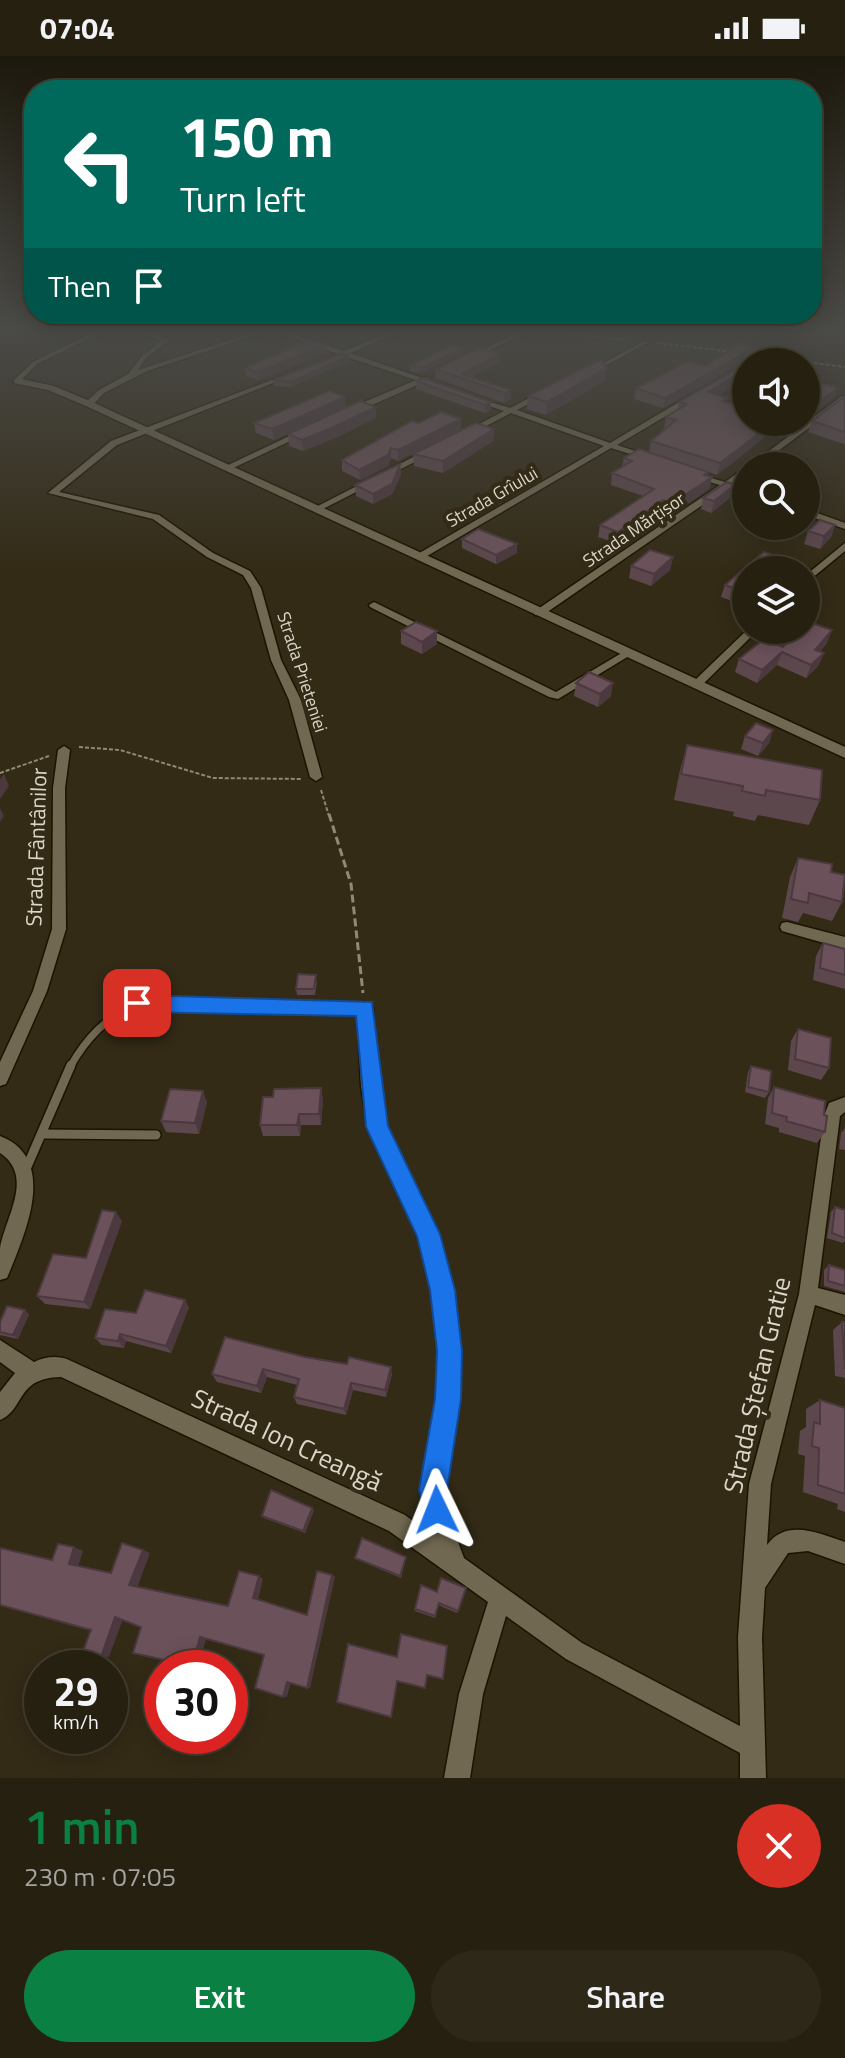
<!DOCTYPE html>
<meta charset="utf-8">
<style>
:root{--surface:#262010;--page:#2e2819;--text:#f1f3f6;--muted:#a4a39f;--line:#423e30;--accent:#0b8043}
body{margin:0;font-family:"Titillium Web",sans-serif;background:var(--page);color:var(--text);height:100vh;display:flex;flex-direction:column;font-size:30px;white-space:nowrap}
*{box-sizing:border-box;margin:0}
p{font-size:26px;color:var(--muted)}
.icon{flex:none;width:44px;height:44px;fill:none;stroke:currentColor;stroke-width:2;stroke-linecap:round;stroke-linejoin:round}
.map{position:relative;height:1722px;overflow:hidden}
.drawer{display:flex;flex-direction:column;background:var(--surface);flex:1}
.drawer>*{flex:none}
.hud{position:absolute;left:24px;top:24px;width:798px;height:244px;border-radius:32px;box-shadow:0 4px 20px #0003,0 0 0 2px var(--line);background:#00695c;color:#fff;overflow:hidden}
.tools{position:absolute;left:732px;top:292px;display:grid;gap:16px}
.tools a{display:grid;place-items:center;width:88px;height:88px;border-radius:50%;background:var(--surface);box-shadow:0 4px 20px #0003,0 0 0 2px var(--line);font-size:40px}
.speed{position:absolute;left:24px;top:1594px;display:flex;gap:16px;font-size:40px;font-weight:700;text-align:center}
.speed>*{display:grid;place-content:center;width:104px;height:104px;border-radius:50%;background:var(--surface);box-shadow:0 4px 20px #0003,0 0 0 2px var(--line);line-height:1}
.speed small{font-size:20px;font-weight:400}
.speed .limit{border:12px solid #d22;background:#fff;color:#111}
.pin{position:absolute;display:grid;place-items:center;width:68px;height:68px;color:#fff;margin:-34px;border-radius:16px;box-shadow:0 4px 12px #0006}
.me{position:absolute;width:88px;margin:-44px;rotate:358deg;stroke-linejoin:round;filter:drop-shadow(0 0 6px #0008)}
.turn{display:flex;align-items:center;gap:28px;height:168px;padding:0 24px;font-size:36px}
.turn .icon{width:104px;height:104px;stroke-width:2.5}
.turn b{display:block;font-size:56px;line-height:68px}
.then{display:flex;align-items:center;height:76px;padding:0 24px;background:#0003;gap:16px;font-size:30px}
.round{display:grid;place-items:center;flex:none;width:84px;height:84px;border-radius:42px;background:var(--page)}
.headline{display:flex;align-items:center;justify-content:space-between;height:136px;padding:0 24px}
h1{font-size:48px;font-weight:600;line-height:60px;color:var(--accent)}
.cta{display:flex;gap:16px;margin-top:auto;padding:16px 24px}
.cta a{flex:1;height:92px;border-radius:48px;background:var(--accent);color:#fff;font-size:32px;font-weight:600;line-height:92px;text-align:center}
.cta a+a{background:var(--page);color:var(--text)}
.status{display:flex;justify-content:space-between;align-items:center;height:56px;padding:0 40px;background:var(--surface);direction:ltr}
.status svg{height:22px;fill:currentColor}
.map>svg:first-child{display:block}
</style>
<div class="status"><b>07:04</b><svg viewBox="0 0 49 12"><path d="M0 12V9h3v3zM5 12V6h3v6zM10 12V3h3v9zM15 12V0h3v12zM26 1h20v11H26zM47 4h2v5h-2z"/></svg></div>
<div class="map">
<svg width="845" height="1722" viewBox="0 0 845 1722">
<rect width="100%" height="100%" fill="#332b16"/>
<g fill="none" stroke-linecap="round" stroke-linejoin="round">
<defs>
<path id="service-far1" d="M70 1011C87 981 106 962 137 947L363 952"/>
<g id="service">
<path d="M43 1078 156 1079"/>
<path d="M26 1113 71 1009"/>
</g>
<g id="minor">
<path d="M98 274H106L37 308 19 326 13 325 33 306Z"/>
<path d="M135 274H144L169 284 146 302 138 314 261 274H270L147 315 104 337 92 350H86V346L99 334 128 318 142 300 161 285Z"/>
<path d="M272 274H281L344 295 396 274H404L350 297 422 322 429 321 428 324 443 330 439 332 422 327 354 357H348V353L416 324 344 300 326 305V303L338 298Z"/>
<path d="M523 274H531L473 302 468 301Z"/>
<path d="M644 285 649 286 590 318 585 317Z"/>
<path d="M288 318 293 319 117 389 59 436 159 459 213 497 250 515 261 532 281 604 301 644 322 721 316 725 310 721 289 644 271 604 251 532 243 519 207 501 153 463 48 437 111 385Z"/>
<path d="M541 336 548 338 517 354 610 387 691 339 698 341 617 389 650 400V404L611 392 422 503H416V499L604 390 511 357 469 379 462 377 504 355 471 344V340L510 352Z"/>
<path d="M842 340H845V345L758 410H749Z"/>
<path d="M300 375 307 377 229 414 222 412Z"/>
<path d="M427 394 434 396 319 455 312 453Z"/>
<path d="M743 413H746V419L733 428 746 432V438L727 432 543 559H535V555L720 429 690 420V416L725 426Z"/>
<path d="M806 453 845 467V473L806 459Z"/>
<path d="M845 487V495L806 527V519Z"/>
<path d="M374 546 556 636 625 595H633L634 597 558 643 549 641 370 551 369 549Z"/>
<path d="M747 574H758L701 630H693V626Z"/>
<path d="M64 690 70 694 65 732 66 873 47 935 6 1028 0 1030V1006L33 935 52 873 53 732 58 694Z"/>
<path d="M787 866 845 881V893L782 875 780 871 782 867Z"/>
<path d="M365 946 370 948 373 952 377 1030 382 1060 441 1193 455 1249 460 1317 448 1409 447 1445 450 1464 464 1502 582 1587 740 1670 738 1581 749 1428 799 1238 824 1060 829 1047 845 1041V1056L840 1060 818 1232 845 1239V1259L815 1249 771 1428 767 1489C786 1462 819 1477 845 1486V1508L808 1495 788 1497 765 1532 762 1581 766 1722H740V1697L566 1603 506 1560 483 1638 470 1722H444L459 1638 488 1546 389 1475 61 1321C15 1322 26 1353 0 1364V1336L15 1317 0 1306V1284L34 1306C45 1301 57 1299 69 1304L405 1459 433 1480C418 1427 434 1385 439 1333 444 1286 436 1237 423 1193L366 1060 361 1030 357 952 360 948Z"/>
<path d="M0 1080C60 1103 24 1180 7 1222L0 1224C0 1214 0 1202 0 1192 5 1162 35 1120 0 1097Z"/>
</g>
<path id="tertiary" d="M17 322 54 330 92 346 845 691V702L86 350 48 334 14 327Z"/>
</defs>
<use href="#service-far1" stroke="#1b1401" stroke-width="10"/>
<use href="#service" stroke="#1b1401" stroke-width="12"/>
<use href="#minor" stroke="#1b1401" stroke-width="3"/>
<use href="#tertiary" stroke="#1b1401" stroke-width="3"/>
<g stroke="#8f8978" stroke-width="2" stroke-dasharray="4 2" stroke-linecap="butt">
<path d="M538 274 625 284"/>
<path d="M657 287 733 296"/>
<path d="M784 303 845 311"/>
<path d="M79 691 120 694 213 722 302 723"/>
<path d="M0 717 49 700"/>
<path d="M321 734 329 760"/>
</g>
<path stroke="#8f8978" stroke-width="3" stroke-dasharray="8 4" stroke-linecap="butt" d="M329 758 351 828 363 937"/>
<use href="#service-far1" stroke="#716851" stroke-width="7"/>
<use href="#service" stroke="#716851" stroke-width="9"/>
<use href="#minor" fill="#716851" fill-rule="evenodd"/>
<use href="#tertiary" fill="#716851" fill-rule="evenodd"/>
</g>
<g fill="#5c474d">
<path d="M755 291 750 305 751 302 663 352 634 343 636 332 706 310Z"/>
<path d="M327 297 258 324 246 320 245 312Z"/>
<path d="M465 297 420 317 410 315V309Z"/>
<path d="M348 300 349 305 291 331 274 330 273 324Z"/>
<path d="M499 307 471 321 511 334V343L504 347 435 322 436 313Z"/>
<path d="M746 308V329L737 327 718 339 746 366H802L794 372 775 373 717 419 649 396 651 385 666 372H664L666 361 678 354 679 346Z"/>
<path d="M606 324 546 359 527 353 528 340Z"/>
<path d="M416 325 491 346V354L485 357 416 333Z"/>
<path d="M845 340V387L844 388 808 376 812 365Z"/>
<path d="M346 351 274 384 256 377 254 367Z"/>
<path d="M376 351V362L337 381 303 395 289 390 288 378Z"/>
<path d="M419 367 461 373 398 405 391 402 388 410 360 424 342 415V404Z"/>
<path d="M494 373 493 385 443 417 414 410 413 398Z"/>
<path d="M624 402 708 416 707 420 712 421 709 433 671 459 660 456 616 487 598 481 600 469 643 440 611 429 612 417 622 411Z"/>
<path d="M400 408 401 418 392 438 373 448 356 440 355 429Z"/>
<path d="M735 429 732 440 711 457 701 453 703 442Z"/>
<path d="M835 469 831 481 820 493 804 488 808 475Z"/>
<path d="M462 483 517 488V497L496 508 462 492Z"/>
<path d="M673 501 670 514 651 530 629 522 631 510Z"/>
<path d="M746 514V549L745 550 721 541 725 529Z"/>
<path d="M401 575H437V588L422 598 401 588Z"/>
<path d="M827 587 820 595 824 597 818 610 806 622 777 609 757 627 735 616 739 603 783 591Z"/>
<path d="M576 627 611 640 598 651 574 640Z"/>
<path d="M773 674 769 687 758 700 741 693 745 680Z"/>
<path d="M687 689 820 744 809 769 758 759 755 765 733 760 734 756 674 744 680 714Z"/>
<path d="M798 802 831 816 842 846 832 865 803 857 798 866 782 862 790 821Z"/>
<path d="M823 887 845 893V933L813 924 816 900Z"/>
<path d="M317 925 315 939H297L296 933Z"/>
<path d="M798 973 829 1012 821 1024 788 1014 791 985Z"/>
<path d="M751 1010 769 1036 765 1042 745 1036 748 1016Z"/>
<path d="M774 1031 824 1059 825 1076 817 1087 779 1076V1072L765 1068 768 1042Z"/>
<path d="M321 1032 323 1044 321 1069H301L300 1080H263L260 1069 273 1041Z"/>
<path d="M207 1046 199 1078 166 1076 161 1065Z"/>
<path d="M845 1072V1094L839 1093 841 1077Z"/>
<path d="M835 1151 845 1154V1185L843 1187 827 1182 831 1156Z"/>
<path d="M122 1165 90 1253 45 1248 37 1240 86 1202Z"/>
<path d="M829 1209 845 1214V1236L824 1230V1214Z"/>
<path d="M189 1251 171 1297 126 1285 124 1292 102 1289 95 1282 136 1257Z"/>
<path d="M29 1258 18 1283 0 1279V1266Z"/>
<path d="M842 1266H845V1322L835 1320 833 1274Z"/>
<path d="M305 1301 392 1318 386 1341 353 1334 346 1359 297 1348 294 1341 297 1329 267 1321 261 1337 217 1326 212 1318Z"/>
<path d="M820 1344 845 1352V1456L837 1453 838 1448 803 1436 805 1400 798 1398 800 1375 806 1371V1353Z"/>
<path d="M314 1454 305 1477 264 1462 262 1460Z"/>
<path d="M355 1502H406L401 1522 356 1503Z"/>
<path d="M466 1532 457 1557 438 1549 435 1562 415 1555V1553L437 1536Z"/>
</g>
<g fill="#4b393f">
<path d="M327 289V297L258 324 257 316Z"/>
<path d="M755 291 753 301 663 352 665 342Z"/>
<path d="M465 292V297L420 317V312Z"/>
<path d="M500 298 499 307 467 324 461 318Z"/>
<path d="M786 299 784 306H773Z"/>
<path d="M348 300 349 305 291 331V326Z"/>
<path d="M607 312 606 324 546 359 547 346Z"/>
<path d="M740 317 737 327 705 347 708 336Z"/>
<path d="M838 332 834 342 806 363V355Z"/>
<path d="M511 334V343L504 347 505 337Z"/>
<path d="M345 341 346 351 274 384 272 373Z"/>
<path d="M491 346V354L485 357V349Z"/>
<path d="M376 351V362L337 381 303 395 302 384Z"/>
<path d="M461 363V373L398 405V394Z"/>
<path d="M774 366H777L775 373 717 419 720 407Z"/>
<path d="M494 373 493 385 443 417V405Z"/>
<path d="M391 392V402L388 410 360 424 359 414Z"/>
<path d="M400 408 401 418 392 438 373 448V438Z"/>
<path d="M708 416 706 425 712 421 709 433 671 459 673 447Z"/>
<path d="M735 429 732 440 711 457 714 445Z"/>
<path d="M663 444 660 456 616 487 618 476Z"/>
<path d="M835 469 831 481 820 493 824 480Z"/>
<path d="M517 488V497L496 508V499Z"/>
<path d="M673 501 670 514 651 530 654 518Z"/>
<path d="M785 503 782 514H774Z"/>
<path d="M832 574 827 587 811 607 815 594Z"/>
<path d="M437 575V588L422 598V586Z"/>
<path d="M782 596 777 609 757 627 762 614Z"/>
<path d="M824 597 818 610 806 622 811 609Z"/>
<path d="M613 627 611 640 598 651 600 638Z"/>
<path d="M773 674 769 687 758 700 763 687Z"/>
<path d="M4 718 9 730 0 743V723Z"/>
<path d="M0 752 4 760 0 766Z"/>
<path d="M321 1032 323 1044 321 1069 319 1058Z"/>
<path d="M203 1035 207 1046 199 1078 195 1067Z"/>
<path d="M299 1058 301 1069 300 1080 297 1069Z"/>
<path d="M116 1156 122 1165 90 1253 84 1246Z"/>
<path d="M185 1244 189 1251 171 1297 166 1290Z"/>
<path d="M25 1254 29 1258 18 1283 13 1279Z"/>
<path d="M120 1278 126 1285 124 1292 118 1285Z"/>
<path d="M391 1311 392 1318 386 1341 385 1334Z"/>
<path d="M263 1313 267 1321 261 1337 257 1330Z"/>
<path d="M351 1327 353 1334 346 1359 344 1353Z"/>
<path d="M312 1452 314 1454 305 1477 303 1475Z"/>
<path d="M74 1491 83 1495 78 1511 69 1508Z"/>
<path d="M143 1494 150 1497 137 1532 129 1529Z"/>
<path d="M332 1519 335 1521 310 1632H307Z"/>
<path d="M259 1520 263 1523 258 1544 253 1542Z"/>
<path d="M115 1561 123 1563 109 1601H101Z"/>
<path d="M200 1581 206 1582 199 1610H192Z"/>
<path d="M287 1626H291L287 1641H283Z"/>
</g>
<g fill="#6b525a" stroke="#4b393f" stroke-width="2">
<path d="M309 284 327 289 257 316 245 312Z"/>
<path d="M741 287 755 291 665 342 636 332 688 306 706 310Z"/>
<path d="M454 289 465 292 420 312 410 309Z"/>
<path d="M480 292 500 298 461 318 511 334 505 337 436 313Z"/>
<path d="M768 294 786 299 773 306H749L752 298Z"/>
<path d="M341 298 348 300 291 326 273 324Z"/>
<path d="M602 303 607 312 547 346 528 340Z"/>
<path d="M746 308V318L740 317 708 336 728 342 722 345 746 352V366H774L720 407 651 385 676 364 666 361 687 348 679 346Z"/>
<path d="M423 322 491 346 485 349 416 325Z"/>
<path d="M812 325 838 332 806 355V330Z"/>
<path d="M329 335 345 341 272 373 254 367Z"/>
<path d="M845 340V376L812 365Z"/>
<path d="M360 345 376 351 336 370 302 384 288 378Z"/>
<path d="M441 356 461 363 398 394 391 392 388 399 359 414 342 404 412 365 419 367Z"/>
<path d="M476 367 494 373 443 405 413 398Z"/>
<path d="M639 393 708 416 704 419 712 421 673 447 663 444 618 476 600 469 654 433 612 417 632 405 624 402Z"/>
<path d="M400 408 392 428 373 438 355 429Z"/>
<path d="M727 426 735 429 714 445 703 442Z"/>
<path d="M820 464 835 469 824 480 808 475Z"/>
<path d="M478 473 517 488 496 499 462 483Z"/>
<path d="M650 494 673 501 654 518 631 510Z"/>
<path d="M764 496 785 503 774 514H746V536L725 529Z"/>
<path d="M806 565 832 574 815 594 824 597 811 609 782 596 762 614 739 603 764 583 783 591 798 574H806Z"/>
<path d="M416 566 437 575 422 586 401 575Z"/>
<path d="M589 616 613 627 600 638 576 627Z"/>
<path d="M756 667 773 674 763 687 745 680Z"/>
<path d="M687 689 822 714 820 744 766 734 765 740 742 735 743 730 681 718Z"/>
<path d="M798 802 832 808 831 816 845 819 842 846 809 837 808 847 791 843Z"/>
<path d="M823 887 845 893V919L820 912Z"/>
<path d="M298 918 316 919 314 933H296Z"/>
<path d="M798 973 831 982 829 1012 795 1003Z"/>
<path d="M751 1010 771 1015 769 1036 748 1031Z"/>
<path d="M774 1031 825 1045 824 1059 827 1060 825 1076 786 1065 787 1061 772 1057Z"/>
<path d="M321 1032 319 1058H299L297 1069H260L263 1041H273L274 1033Z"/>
<path d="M170 1033 203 1035 195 1067 161 1065Z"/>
<path d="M835 1151 845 1154V1182L832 1177Z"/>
<path d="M102 1154 116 1156 84 1246 37 1240 53 1198 86 1202Z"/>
<path d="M829 1209 845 1214V1230L828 1225Z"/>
<path d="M145 1234 185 1244 166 1290 120 1278 118 1285 95 1282 105 1253 136 1257Z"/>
<path d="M7 1250 25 1254 13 1279 0 1276V1266Z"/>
<path d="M842 1266H845V1313Z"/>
<path d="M225 1281 305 1301 347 1308 349 1301 391 1311 385 1334 351 1327 344 1353 294 1341 299 1323 263 1313 257 1330 212 1318Z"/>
<path d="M820 1344 845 1352V1438L818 1429 819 1392 812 1390 814 1366 820 1368Z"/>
<path d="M271 1434 312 1452 303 1475 262 1460Z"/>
<path d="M362 1482 406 1501 400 1520 355 1502Z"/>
<path d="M122 1487 143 1494 129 1529 228 1550 239 1515 259 1520 253 1542 307 1559 317 1515 332 1519 307 1632 287 1626 283 1641 255 1632 264 1599 200 1581 192 1610 133 1597 141 1571 115 1561 101 1601 83 1595 91 1574 0 1549V1492L52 1504 58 1488 74 1491 69 1508 111 1517Z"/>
<path d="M441 1522 466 1532 458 1555 439 1547 435 1560 415 1553 421 1529 437 1536Z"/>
<path d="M401 1578 447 1590 443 1623 427 1619 425 1632 397 1625 391 1661 337 1646 348 1588 397 1601Z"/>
</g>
<linearGradient id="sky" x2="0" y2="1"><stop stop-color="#1c180c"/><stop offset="0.53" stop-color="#4a4a47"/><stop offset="1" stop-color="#4a4a47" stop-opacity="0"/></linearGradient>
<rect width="845" height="515" fill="url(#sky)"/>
<path fill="#1a73e8" stroke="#114b97" stroke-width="2" d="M137 939 372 946 388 1070 440 1178 455 1234 462 1295 461 1343 447 1434 451 1454 447 1464 437 1469 427 1464 419 1434 435 1343 437 1295 430 1234 417 1180 366 1071 356 960 137 956 127 947Z"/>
<g text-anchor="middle" stroke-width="8" stroke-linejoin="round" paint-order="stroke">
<g font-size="18" fill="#dbd6c9" stroke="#332b16">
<text transform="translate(492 441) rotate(-30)" y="6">Strada Grîului</text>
<text transform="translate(634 474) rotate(-34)" y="6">Strada Mărțișor</text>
<text transform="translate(302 616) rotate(72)" y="6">Strada Prieteniei</text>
</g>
<g font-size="22" fill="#dbd6c9" stroke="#332b16">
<text transform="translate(36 791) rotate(-88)" y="8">Strada Fântânilor</text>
</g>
<g font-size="26" fill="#dbd6c9" stroke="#332b16">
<text transform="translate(757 1329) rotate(-77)" y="9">Strada Ștefan Gratie</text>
<text transform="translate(287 1384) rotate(25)" y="9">Strada Ion Creangă</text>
</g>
</g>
</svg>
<div class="tools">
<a><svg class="icon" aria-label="sound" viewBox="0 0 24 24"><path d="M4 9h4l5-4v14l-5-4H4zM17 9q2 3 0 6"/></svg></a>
<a><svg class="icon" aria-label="search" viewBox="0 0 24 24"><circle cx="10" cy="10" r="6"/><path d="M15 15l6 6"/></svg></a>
<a><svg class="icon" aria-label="layers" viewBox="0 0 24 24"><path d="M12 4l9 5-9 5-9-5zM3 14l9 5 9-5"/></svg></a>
</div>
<div class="speed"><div>29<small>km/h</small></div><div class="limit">30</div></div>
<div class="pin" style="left:137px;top:947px;background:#d93025"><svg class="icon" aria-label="arrive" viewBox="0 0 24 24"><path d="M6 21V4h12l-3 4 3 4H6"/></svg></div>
<svg class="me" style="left:437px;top:1454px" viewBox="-20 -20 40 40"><path d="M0-17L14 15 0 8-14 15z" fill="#1a73e8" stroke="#fff" stroke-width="4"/></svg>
<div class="hud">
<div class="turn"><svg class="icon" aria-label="left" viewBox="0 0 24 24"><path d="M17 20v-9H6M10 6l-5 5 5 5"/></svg><div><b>150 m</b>Turn left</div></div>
<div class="then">Then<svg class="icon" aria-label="arrive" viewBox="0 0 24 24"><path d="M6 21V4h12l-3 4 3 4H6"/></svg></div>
</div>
</div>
<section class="drawer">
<div class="headline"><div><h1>1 min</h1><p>230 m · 07:05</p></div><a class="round" style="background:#d93025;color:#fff"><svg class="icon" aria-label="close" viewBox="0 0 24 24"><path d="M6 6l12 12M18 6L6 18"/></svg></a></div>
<div class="cta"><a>Exit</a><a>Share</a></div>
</section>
